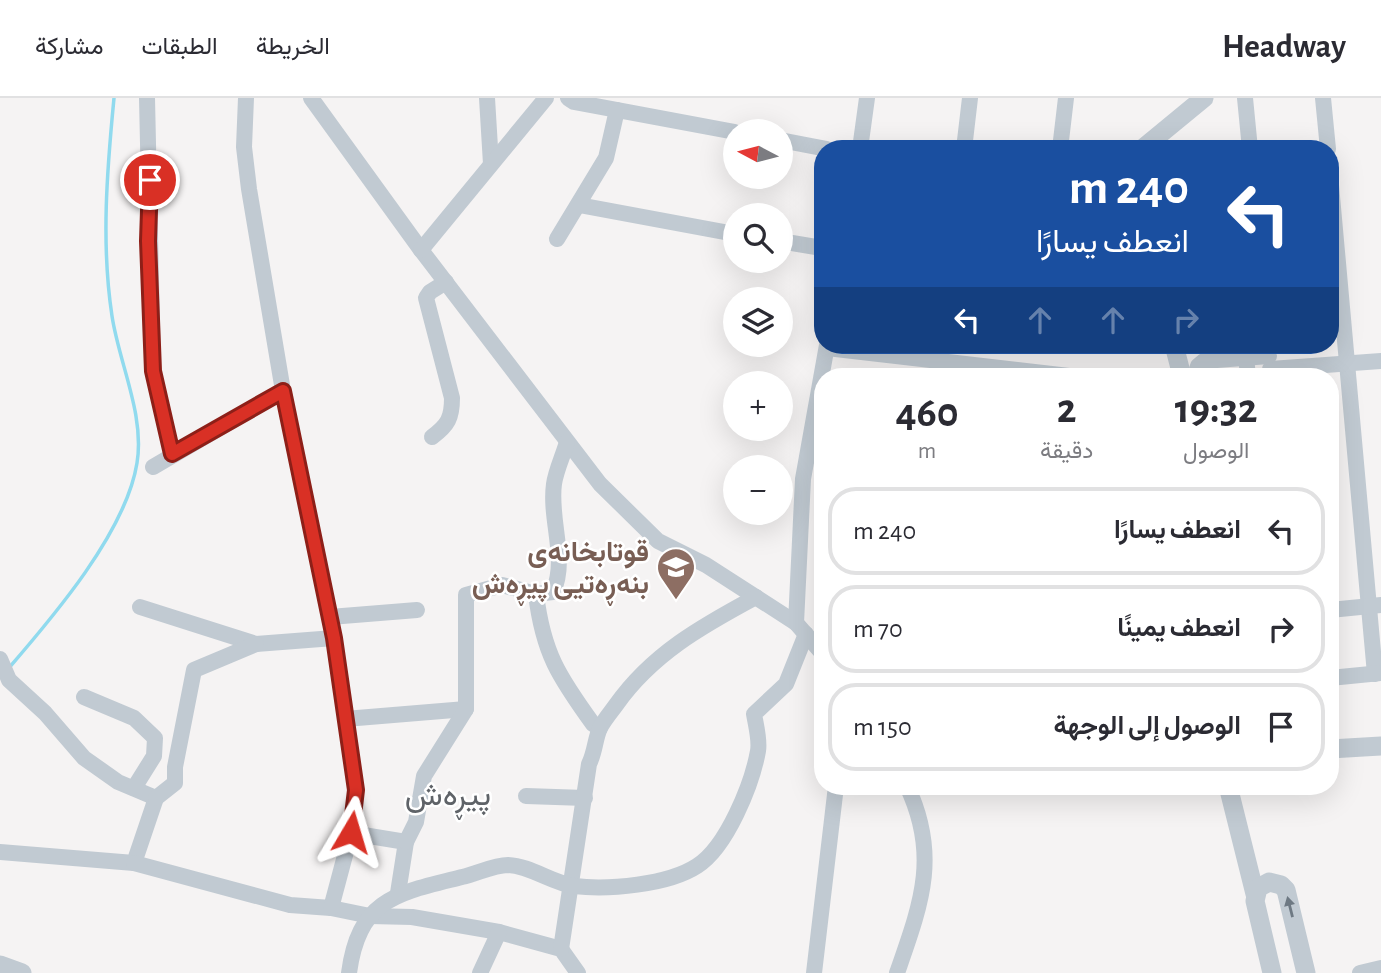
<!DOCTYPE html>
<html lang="ar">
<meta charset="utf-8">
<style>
:root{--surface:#fff;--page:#f7f7f7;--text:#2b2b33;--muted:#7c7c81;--line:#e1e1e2}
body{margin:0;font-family:"Alegreya Sans",Vazirmatn,sans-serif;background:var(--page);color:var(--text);direction:rtl;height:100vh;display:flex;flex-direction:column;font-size:26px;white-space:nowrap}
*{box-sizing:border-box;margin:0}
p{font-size:23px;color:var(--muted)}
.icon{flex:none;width:38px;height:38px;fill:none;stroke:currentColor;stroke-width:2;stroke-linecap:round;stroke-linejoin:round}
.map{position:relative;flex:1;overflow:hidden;direction:ltr}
.sheet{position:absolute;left:814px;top:270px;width:525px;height:427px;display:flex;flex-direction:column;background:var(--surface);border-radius:28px;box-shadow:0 7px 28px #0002;direction:rtl}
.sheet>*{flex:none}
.top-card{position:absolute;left:814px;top:42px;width:525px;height:214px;border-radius:28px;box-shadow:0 7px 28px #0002;direction:rtl;background:#1a4fa0;color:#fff;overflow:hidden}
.needle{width:46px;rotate:277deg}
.tools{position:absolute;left:723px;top:21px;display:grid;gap:14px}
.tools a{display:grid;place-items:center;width:70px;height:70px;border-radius:50%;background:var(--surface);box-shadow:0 7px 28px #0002;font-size:35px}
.pin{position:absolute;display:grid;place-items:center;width:60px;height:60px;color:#fff;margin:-30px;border:4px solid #fff;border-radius:50%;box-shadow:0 2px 7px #0007}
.me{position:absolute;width:77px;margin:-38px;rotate:7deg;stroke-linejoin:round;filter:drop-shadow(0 0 5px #0008)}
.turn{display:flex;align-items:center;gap:24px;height:147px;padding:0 35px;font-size:32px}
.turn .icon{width:91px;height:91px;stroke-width:2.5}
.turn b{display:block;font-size:49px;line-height:60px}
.lanes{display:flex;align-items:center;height:66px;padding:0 35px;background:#0003;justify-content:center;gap:35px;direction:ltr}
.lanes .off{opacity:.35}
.eta{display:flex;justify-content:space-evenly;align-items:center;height:119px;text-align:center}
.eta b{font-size:42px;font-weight:700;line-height:49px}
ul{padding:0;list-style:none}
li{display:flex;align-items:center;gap:21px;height:88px;margin:0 14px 10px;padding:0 21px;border:4px solid var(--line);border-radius:28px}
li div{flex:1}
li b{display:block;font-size:26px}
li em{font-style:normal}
header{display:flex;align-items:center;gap:42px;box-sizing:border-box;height:98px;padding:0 35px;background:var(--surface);border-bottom:2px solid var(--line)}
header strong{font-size:33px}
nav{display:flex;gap:38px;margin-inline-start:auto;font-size:24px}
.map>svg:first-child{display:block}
</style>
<header>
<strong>Headway</strong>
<nav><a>الخريطة</a><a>الطبقات</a><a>مشاركة</a></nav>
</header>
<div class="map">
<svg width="1381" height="875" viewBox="0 0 1381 875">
<rect width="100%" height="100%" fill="#f5f3f3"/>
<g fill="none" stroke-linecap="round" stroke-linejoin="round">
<path stroke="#90daee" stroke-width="3.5" d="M8 571C53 519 126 434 137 365 145 317 119 265 112 218 101 146 107 72 114 0"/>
<g stroke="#c1cad2" stroke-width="16">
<path d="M147 0 153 273 172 356"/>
<path d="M246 0 244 49 249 91 283 293 334 540 356 692 351 735 406 744 398 795"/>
<path d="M311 0 421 152 600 386 658 443 706 467 796 525 822 555"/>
<path d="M487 0 491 66"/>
<path d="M568 0 574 4 735 34"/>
<path d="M1245 0 1250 51"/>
<path d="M1323 0 1328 51"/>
<path d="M780 42 827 51"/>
<path d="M860 51 867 0"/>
<path d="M964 51 970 0"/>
<path d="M1060 51 1066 0"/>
<path d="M1330 76 1375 576"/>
<path d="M579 107 735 136"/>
<path d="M557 141 606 60 617 12"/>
<path d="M780 143 822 150"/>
<path d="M421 152 546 0"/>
<path d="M827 250 1069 278"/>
<path d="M1246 259 1248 278"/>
<path d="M1270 271 1381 263"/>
<path d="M1195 278 1198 268 1204 263 1269 258"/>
<path d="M432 339C448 327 452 320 452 300L426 200 430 194 446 184"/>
<path d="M153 369 283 293"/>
<path d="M536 496C543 555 559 579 593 626L600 630"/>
<path d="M140 509 256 546 334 540"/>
<path d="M1330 512 1381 507"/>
<path d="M330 519 417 512"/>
<path d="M796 525 803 381 827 247"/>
<path d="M0 561 9 582 45 615 84 660 118 684 156 700 134 765 0 754"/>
<path d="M1330 580 1381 575"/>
<path d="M84 599 134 620 155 640 154 658 134 690"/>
<path d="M345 621 466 611"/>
<path d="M526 698 585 700"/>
<path d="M156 700 175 685V669L194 572 256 546"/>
<path d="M406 744 416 724 424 678 466 611V497L502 487 536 496 553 494C568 461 549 422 554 386 556 372 563 358 567 344"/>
<path d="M134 765 290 807 331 810 370 818 412 819 499 834 561 851 578 875"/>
<path d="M331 810 351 735"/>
<path d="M561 851 589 666C595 654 595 641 600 630 604 622 611 614 616 607 652 556 702 528 756 499"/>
<path d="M349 875C359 800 398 795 462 779 477 776 493 767 508 767 531 768 552 785 574 788 608 792 668 787 697 768 727 749 752 686 758 653 760 642 756 628 754 616L786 586 806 536"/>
<path d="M480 875 499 834"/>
<path d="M814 875 836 688"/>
<path d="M897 875C921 806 940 758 907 688"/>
<path d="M1360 875 1381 870"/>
</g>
<g stroke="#c1cad2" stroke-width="19">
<path d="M1142 51 1204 0"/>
<path d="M1174 247 1182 278"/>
<path d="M1330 651 1381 648"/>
<path d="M1228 688 1255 796"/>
<path d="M0 867 22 875"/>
<path d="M1272 875 1255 803 1258 790 1269 784 1281 787 1286 792 1306 875"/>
</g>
</g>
<defs><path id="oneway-solid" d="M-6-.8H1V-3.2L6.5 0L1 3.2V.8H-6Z" transform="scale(1.75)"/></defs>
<use fill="#6e7983" href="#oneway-solid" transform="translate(1290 809) rotate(-104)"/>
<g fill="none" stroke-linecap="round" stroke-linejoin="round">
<defs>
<path id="route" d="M150 82 148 143 153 273 172 356 283 293 334 540 356 692 351 734"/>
</defs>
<use href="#route" stroke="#8d1f18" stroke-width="18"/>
<use href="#route" stroke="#d93025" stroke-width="12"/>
</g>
<defs>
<symbol id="school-pin" viewBox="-11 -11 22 30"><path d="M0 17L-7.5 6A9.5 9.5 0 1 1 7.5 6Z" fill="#8d6e63" stroke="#fff"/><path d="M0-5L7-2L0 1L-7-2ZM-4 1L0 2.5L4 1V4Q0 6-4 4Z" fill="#fff"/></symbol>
</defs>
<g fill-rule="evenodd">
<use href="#school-pin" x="654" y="447" width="44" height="60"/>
</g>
<g text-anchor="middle" stroke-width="5" stroke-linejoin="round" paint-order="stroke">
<g font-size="28" font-weight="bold" fill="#785e54" stroke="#fff" text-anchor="end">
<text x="649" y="463">قوتابخانەی<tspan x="649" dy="32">بنەڕەتیی پیڕەش</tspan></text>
</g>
<g font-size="32" fill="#5f6368" stroke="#fff">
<text x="448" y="707">پیڕەش</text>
</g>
</g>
</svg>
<div class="tools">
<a><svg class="needle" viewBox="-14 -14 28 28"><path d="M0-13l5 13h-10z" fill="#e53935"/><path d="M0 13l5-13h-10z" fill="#7c7c81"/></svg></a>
<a><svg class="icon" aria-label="search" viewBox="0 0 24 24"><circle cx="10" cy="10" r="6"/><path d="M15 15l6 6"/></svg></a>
<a><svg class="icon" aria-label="layers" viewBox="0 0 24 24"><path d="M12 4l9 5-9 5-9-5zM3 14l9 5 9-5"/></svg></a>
<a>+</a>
<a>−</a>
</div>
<div class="pin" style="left:150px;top:82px;background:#d93025"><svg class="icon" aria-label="arrive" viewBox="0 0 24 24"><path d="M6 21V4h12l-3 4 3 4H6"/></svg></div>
<svg class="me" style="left:351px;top:734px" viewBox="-20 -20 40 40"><path d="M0-17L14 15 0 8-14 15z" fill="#d93025" stroke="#fff" stroke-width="4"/></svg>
<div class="top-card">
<div class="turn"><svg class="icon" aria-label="left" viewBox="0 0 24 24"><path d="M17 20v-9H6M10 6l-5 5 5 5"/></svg><div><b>240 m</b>انعطف يسارًا</div></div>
<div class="lanes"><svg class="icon" aria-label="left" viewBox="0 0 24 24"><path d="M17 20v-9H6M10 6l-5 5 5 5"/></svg><svg class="icon off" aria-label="ahead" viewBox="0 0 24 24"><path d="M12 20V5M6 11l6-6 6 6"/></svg><svg class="icon off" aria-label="ahead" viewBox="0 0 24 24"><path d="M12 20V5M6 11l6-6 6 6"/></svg><svg class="icon off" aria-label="right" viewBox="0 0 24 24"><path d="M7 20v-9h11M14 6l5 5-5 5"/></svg></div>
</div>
<section class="sheet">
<div class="eta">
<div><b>19:32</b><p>الوصول</p></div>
<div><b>2</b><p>دقيقة</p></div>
<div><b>460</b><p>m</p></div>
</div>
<ul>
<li><svg class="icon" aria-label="left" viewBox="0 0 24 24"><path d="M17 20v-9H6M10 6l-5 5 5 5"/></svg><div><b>انعطف يسارًا</b></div><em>240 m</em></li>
<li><svg class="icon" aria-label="right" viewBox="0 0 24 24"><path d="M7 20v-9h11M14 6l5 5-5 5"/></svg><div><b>انعطف يمينًا</b></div><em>70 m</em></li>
<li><svg class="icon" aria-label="arrive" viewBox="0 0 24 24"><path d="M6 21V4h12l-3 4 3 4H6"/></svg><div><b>الوصول إلى الوجهة</b></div><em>150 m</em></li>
</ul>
</section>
</div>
